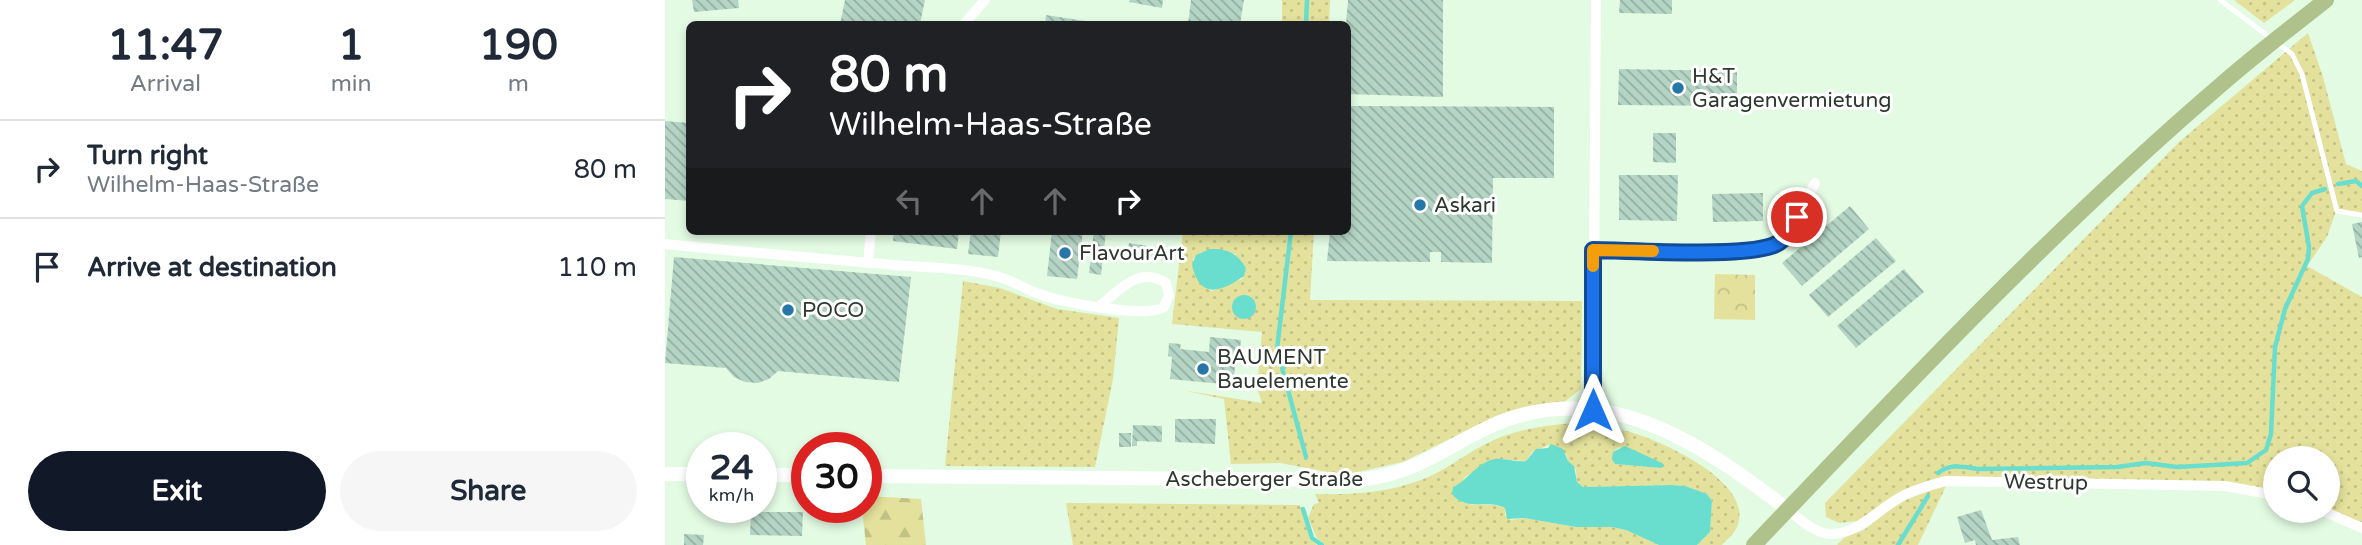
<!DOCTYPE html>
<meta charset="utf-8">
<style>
:root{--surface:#fff;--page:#f6f6f7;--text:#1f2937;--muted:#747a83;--line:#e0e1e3;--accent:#111827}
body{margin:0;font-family:"Varela Round",sans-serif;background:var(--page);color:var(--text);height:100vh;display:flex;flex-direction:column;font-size:26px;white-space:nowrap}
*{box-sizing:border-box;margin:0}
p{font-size:23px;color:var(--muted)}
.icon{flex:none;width:38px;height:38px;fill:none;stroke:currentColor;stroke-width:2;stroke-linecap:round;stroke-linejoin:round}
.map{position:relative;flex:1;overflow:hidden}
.sheet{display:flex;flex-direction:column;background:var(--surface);width:665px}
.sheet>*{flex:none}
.guide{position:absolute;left:21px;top:21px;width:665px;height:214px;border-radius:10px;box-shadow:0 4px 10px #0003;background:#202124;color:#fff;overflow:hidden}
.controls{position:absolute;left:1598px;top:446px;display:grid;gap:14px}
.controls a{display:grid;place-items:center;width:77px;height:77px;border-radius:50%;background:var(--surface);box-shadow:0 4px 10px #0003;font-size:35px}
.speed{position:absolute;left:21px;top:432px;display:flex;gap:14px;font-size:35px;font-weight:700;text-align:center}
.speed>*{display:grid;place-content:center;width:91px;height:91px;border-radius:50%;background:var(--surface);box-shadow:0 4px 10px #0003;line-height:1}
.speed small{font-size:18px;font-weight:400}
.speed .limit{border:10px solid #d22;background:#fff;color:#111}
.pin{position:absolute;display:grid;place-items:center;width:60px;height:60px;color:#fff;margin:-30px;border:4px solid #fff;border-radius:50%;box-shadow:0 2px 7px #0007}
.me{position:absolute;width:77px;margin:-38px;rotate:0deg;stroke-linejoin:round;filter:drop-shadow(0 0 5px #0008)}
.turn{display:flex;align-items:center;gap:24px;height:147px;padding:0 28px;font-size:32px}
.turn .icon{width:91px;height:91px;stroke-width:2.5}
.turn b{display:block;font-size:49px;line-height:60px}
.lanes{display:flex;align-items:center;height:66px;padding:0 28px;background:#0003;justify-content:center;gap:35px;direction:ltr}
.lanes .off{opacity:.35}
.eta{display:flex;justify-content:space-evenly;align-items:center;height:119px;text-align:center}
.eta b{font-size:42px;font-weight:700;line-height:49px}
.cta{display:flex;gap:14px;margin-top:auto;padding:14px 28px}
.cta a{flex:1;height:80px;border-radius:42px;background:var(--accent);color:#fff;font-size:28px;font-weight:700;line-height:80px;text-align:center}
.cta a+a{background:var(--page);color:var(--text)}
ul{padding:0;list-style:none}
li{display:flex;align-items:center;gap:21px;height:98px;padding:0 28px;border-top:2px solid var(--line)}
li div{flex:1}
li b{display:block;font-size:26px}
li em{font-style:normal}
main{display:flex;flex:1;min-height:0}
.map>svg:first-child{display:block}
</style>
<main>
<section class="sheet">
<div class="eta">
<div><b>11:47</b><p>Arrival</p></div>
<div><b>1</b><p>min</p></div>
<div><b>190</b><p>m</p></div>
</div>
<ul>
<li><svg class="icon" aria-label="right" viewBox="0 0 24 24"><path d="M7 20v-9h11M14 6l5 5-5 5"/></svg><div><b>Turn right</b><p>Wilhelm-Haas-Straße</p></div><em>80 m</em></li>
<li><svg class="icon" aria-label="arrive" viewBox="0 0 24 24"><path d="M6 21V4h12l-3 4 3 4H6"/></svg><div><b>Arrive at destination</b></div><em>110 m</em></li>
</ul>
<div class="cta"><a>Exit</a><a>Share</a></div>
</section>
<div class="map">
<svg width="1697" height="545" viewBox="0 0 1697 545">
<defs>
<pattern id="grass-dots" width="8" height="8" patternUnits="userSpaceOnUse" patternTransform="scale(1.75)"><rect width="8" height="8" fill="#e3e19b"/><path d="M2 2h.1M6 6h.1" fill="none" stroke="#c3c286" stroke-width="1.8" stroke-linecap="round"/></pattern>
<pattern id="forest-firs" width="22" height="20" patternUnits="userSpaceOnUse" patternTransform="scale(1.75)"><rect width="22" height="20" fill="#e3e19b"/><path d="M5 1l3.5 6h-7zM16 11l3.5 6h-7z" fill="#c3c286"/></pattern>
<pattern id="park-crowns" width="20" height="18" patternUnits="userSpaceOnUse" patternTransform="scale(1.75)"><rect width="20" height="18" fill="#e3e19b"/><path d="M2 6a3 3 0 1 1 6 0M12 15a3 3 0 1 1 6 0" fill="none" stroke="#c3c286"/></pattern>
<pattern id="building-back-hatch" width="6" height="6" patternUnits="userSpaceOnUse" patternTransform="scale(1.75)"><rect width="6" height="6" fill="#b4d5c5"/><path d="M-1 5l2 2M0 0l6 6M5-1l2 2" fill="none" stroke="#93aea0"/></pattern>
</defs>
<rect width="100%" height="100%" fill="#e3fbe3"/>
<g fill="url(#grass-dots)" fill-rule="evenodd">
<path d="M617 0H665L664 24H617Z"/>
<path d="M1569 0H1630L1599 23Z"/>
<path d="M1643 33 1658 77 1681 164 1697 171V215L1671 211 1662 237 1642 266 1697 297V523L1663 508 1662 458H1610V490L1282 477 1192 521 1174 523 1161 517 1160 503 1514 142Z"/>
<path d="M518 231H649L645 300 917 301 916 389 899 402 864 407 831 416 738 462 679 475 615 463 566 464 559 399 517 390 597 403 592 388 597 332 507 324ZM537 252 570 254 581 268 577 279 547 291C532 285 532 274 528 259Z"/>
<path d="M298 281 335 288 392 309 454 318 448 379 430 467 280 466Z"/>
<path d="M911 423C929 425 947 427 965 432 997 441 1094 484 1071 529 1068 535 1061 540 1057 545H1032L1045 532 1047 501 1042 494 1034 491 1020 486 1007 485 918 487 912 482 911 470 903 461 901 454 884 445 867 452 861 461 833 459 800 477 796 484 790 486 787 494C801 512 823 500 840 508V515L846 520 859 518 911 527H947L961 530 994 545H660L652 538 643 518 649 504 654 503 650 494C687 495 721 493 756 480 778 472 796 457 817 446 846 430 878 425 911 423ZM954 447 996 468 950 464 948 452Z"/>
<path d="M1282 484 1253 545H1172L1180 537 1199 530 1235 502Z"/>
<path d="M401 503 635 505 645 539 652 545H408Z"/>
</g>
<path fill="url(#forest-firs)" d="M201 496 256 499 261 545H201L197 508H201Z"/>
<path fill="url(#park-crowns)" d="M1050 274 1090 275V320L1049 319Z"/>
<g fill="#69dece">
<path d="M545 249C562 248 572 253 581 268L579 276C556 292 535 300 527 265L531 255Z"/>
<circle cx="579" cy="307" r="12"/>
<path d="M886 444 898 449 903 461 909 466 912 482 918 487 1007 485 1020 486 1034 491 1042 494 1047 501 1045 532 1032 545H994L961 530 947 527H911L859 518 842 519 840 508C822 499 801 512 787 494L788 487C801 482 810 465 826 460 836 456 850 463 861 461L871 449 883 448Z"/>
<path d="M960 446 997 463 999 466 996 468 950 464 947 459 948 452Z"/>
</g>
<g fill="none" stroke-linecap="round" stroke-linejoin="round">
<g stroke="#69dece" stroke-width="4.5">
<path d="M641 24 642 0"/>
<path d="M1673 184 1691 181 1697 186"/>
<path d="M626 231 612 349 641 457"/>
<path d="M1273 473C1286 463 1298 467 1313 469L1452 467 1481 463 1512 467 1549 465 1582 463 1601 450 1606 434 1610 347 1620 309 1643 259 1644 247 1637 206 1647 193 1660 189"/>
<path d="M638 509 647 538 657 545"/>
<path d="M1233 545 1263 496"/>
</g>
</g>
<g fill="url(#building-back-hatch)">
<path d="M27 0H73L74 8 29 12Z"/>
<path d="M180 0H260L255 24H175Z"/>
<path d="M465 0H498L497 8 464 2Z"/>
<path d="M526 0H579L575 24H523Z"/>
<path d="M683 0H778V97L682 94 681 24Z"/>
<path d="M955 0H1007V14L954 13Z"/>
<path d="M381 15 433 23 432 24H380Z"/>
<path d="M954 69 1072 71V106L953 105Z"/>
<path d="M682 106 889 107V178H828L827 263 776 262V252H765V262L662 261 665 231H682Z"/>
<path d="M0 121 24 123V201L0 199Z"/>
<path d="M988 133H1011V163L988 162Z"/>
<path d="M954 175H1013L1012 221 954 220Z"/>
<path d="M1098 193V221L1048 222 1047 194Z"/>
<path d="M1185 206 1204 229 1137 286 1117 263Z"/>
<path d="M1697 222V257L1694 258 1687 224Z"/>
<path d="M229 231H294L292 249 228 241Z"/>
<path d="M306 231H336L333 257 303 254Z"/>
<path d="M387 231H418L412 279 382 276Z"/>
<path d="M429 231H441L436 275 424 273Z"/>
<path d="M1211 238 1231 261 1163 317 1144 295Z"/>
<path d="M464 243 502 249 500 260 462 254Z"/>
<path d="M9 257 246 277 234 382 113 371 104 379 93 383 80 382 69 377 61 368 0 363Z"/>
<path d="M1239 269 1259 292 1191 348 1172 326Z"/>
<path d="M545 337 576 340 574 359 571 358 568 385 505 379 507 357 503 356 504 343 516 344 515 349 544 352Z"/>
<path d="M510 419H551L550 444 510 442Z"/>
<path d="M468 425 497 426V442L472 441V446H467Z"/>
<rect x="454" y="433" width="12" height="14"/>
<path d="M1316 510 1327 540 1353 537 1355 545H1311L1310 540 1300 543 1292 517Z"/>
<path d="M86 512H138L137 536 85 535Z"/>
<path d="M19 534 39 535 38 545H19Z"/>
</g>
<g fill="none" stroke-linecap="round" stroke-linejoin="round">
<path stroke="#fff" stroke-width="5" d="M1555 0 1627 54 1637 74 1672 211 1697 215"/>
<g stroke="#fff" stroke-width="10">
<path d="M299 24 320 0"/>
<path d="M0 244C76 252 152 258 229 265 264 268 306 267 340 279 352 283 362 290 374 294 394 302 483 319 499 307L504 295 501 283C472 265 454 292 433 307"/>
<path d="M928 250C963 250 1090 259 1114 243 1131 230 1140 201 1150 183"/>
<path d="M203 263 206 231"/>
<path d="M928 410 931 0"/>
<path d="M1123 510C1135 519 1148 532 1164 534 1193 535 1213 509 1236 497 1250 489 1266 485 1281 481L1560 486 1610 495"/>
<path d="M1658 511 1697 528"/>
</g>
<g stroke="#fff" stroke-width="14">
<path d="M0 474H37"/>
<path d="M96 475H142"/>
<path d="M201 476 695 480C753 473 776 449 826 426 938 375 1038 444 1123 510"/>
</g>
<path stroke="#afc28b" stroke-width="16" d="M1089 545C1240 386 1391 226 1558 83 1591 54 1627 27 1661 0"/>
</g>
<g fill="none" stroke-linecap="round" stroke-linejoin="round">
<defs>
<path id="route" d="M928 410V250C964 250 1088 259 1113 243 1123 237 1127 227 1132 217"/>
</defs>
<use href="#route" stroke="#114b97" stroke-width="18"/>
<use href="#route" stroke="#1a73e8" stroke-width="12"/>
<path stroke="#f59e0b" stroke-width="12" d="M928 266V250L988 251"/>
</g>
<g fill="#2676a7" stroke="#fff" stroke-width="2.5">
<circle cx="1013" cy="88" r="7"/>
<circle cx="755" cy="205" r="7"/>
<circle cx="400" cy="253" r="7"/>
<circle cx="123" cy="310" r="7"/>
<circle cx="538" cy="369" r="7"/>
</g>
<g text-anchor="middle" stroke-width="6" stroke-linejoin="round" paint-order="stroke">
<g font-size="21" fill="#2e382f" stroke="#fff" text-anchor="start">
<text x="1027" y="83">H&amp;T<tspan x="1027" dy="24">Garagenvermietung</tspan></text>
<text x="769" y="212">Askari</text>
<text x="414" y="260">FlavourArt</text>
<text x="137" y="317">POCO</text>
<text x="552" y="364">BAUMENT<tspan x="552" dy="24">Bauelemente</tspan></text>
</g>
<g font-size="21" fill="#2e382f" stroke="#fff">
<text x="599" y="486">Ascheberger Straße</text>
<text transform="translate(1381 482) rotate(1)" y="7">Westrup</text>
</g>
</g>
</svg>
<div class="controls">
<a><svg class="icon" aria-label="search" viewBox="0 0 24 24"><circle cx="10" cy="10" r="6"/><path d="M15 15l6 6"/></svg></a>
</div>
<div class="speed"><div>24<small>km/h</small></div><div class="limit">30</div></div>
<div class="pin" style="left:1132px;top:217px;background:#d93025"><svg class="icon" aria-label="arrive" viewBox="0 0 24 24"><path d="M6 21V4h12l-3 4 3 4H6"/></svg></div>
<svg class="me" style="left:928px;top:410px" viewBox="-20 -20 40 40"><path d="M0-17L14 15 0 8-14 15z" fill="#1a73e8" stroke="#fff" stroke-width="4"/></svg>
<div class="guide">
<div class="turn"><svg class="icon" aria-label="right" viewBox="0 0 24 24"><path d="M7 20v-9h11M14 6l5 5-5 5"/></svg><div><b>80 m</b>Wilhelm-Haas-Straße</div></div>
<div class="lanes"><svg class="icon off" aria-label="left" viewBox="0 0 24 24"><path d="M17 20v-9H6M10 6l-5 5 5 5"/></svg><svg class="icon off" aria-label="ahead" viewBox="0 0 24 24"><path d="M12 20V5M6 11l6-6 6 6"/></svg><svg class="icon off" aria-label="ahead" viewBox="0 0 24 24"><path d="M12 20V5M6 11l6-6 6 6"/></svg><svg class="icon" aria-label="right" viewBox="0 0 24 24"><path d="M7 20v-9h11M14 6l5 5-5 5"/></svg></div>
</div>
</div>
</main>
